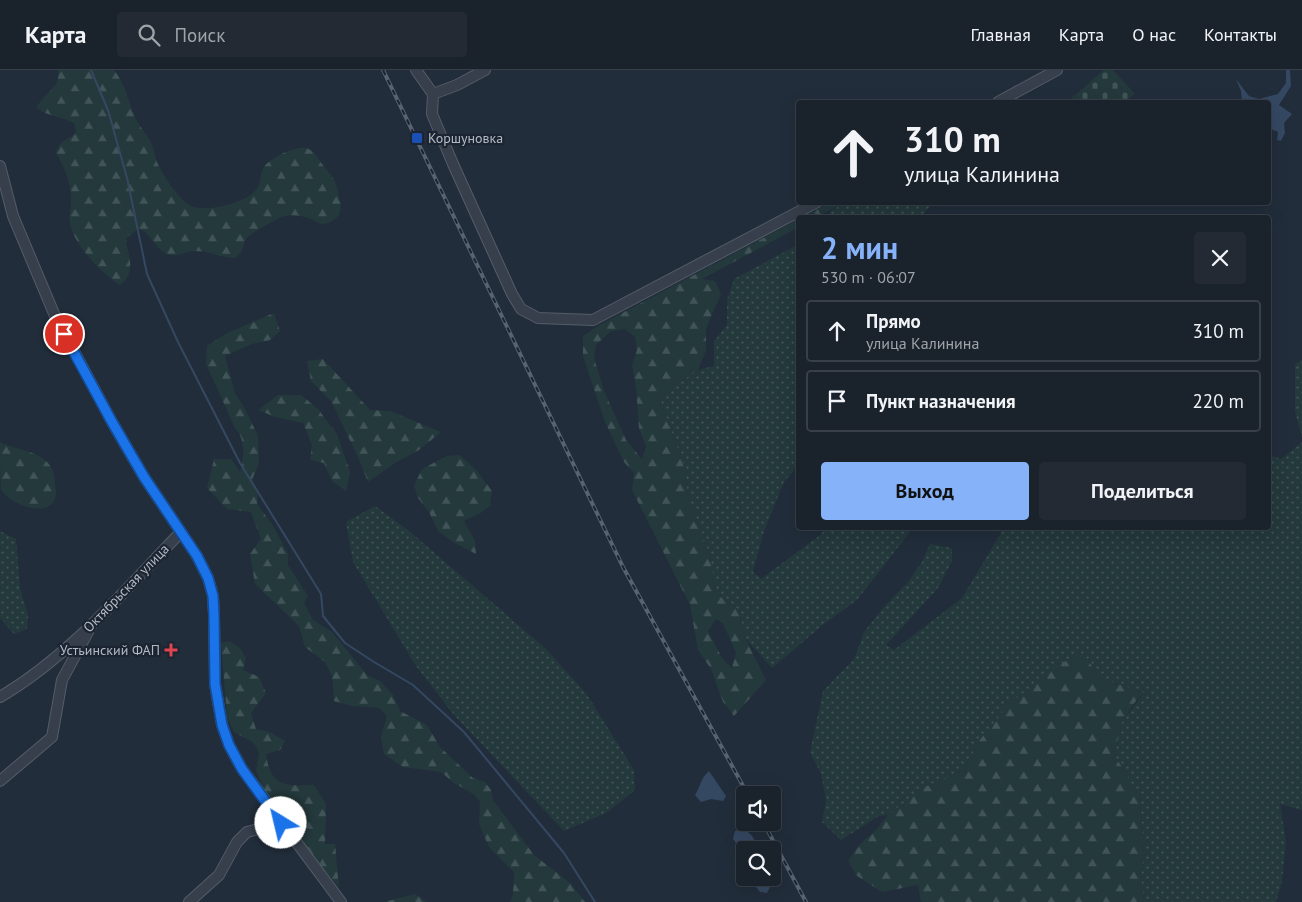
<!DOCTYPE html>
<html lang="ru">
<meta charset="utf-8">
<style>
:root{--surface:#1a222c;--page:#232a34;--text:#f1f3f6;--muted:#9fa4a9;--line:#383f48;--accent:#85b2f8}
body{margin:0;font-family:"PT Sans",sans-serif;background:var(--page);color:var(--text);height:100vh;display:flex;flex-direction:column;font-size:19px;white-space:nowrap}
*{box-sizing:border-box;margin:0}
p{font-size:16px;color:var(--muted)}
.icon{flex:none;width:28px;height:28px;fill:none;stroke:currentColor;stroke-width:2;stroke-linecap:round;stroke-linejoin:round}
.map{position:relative;flex:1;overflow:hidden}
.sheet{position:absolute;left:796px;top:145px;width:475px;height:315px;display:flex;flex-direction:column;background:var(--surface);border-radius:5px;box-shadow:0 5px 20px #0002,0 0 0 1px var(--line)}
.sheet>*{flex:none}
.hud{position:absolute;left:796px;top:30px;width:475px;height:105px;border-radius:5px;box-shadow:0 5px 20px #0002,0 0 0 1px var(--line);background:#1a222c;color:var(--text);overflow:hidden}
.tools{position:absolute;left:736px;top:716px;display:grid;gap:10px}
.tools a{display:grid;place-items:center;width:45px;height:45px;border-radius:5px;background:var(--surface);box-shadow:0 5px 20px #0002,0 0 0 1px var(--line);font-size:25px}
.pin{position:absolute;display:grid;place-items:center;width:42px;height:42px;color:#fff;margin:-21px;border:2px solid #fff;border-radius:50%;box-shadow:0 1px 5px #0007}
.me{position:absolute;width:55px;margin:-28px;rotate:324deg;stroke-linejoin:round;filter:drop-shadow(0 0 4px #0008)}
.turn{display:flex;align-items:center;gap:18px;height:105px;padding:0 25px;font-size:22px}
.turn .icon{width:65px;height:65px;stroke-width:2.5}
.turn b{display:block;font-size:35px;line-height:42px}
.round{display:grid;place-items:center;flex:none;width:52px;height:52px;border-radius:5px;background:var(--page)}
.summary{display:flex;align-items:center;justify-content:space-between;height:85px;padding:0 25px}
h1{font-size:30px;font-weight:800;line-height:38px;color:var(--accent)}
.button{display:flex;gap:10px;margin-top:auto;padding:10px 25px}
.button a{flex:1;height:58px;border-radius:5px;background:var(--accent);color:#111;font-size:20px;font-weight:800;line-height:58px;text-align:center}
.button a+a{background:var(--page);color:var(--text)}
ul{padding:0;list-style:none}
li{display:flex;align-items:center;gap:15px;height:62px;margin:0 10px 8px;padding:0 15px;border:2px solid var(--line);border-radius:5px}
li div{flex:1}
li b{display:block;font-size:19px}
li em{font-style:normal}
header{display:flex;align-items:center;gap:30px;box-sizing:border-box;height:70px;padding:0 25px;background:var(--surface);border-bottom:1px solid var(--line)}
header strong{font-size:24px}
nav{display:flex;gap:28px;margin-inline-start:auto;font-size:18px}
.search{width:350px;height:45px;background:var(--page);display:flex;align-items:center;gap:12px;box-sizing:border-box;padding:0 18px;border-radius:5px;color:var(--muted);font-size:19px}
.map>svg:first-child{display:block}
</style>
<header>
<strong>Карта</strong>
<div class="search"><svg class="icon" aria-label="search" viewBox="0 0 24 24"><circle cx="10" cy="10" r="6"/><path d="M15 15l6 6"/></svg>Поиск</div>
<nav><a>Главная</a><a>Карта</a><a>О нас</a><a>Контакты</a></nav>
</header>
<div class="map">
<svg width="1302" height="832" viewBox="0 0 1302 832">
<defs>
<pattern id="grass-dots" width="8" height="8" patternUnits="userSpaceOnUse" patternTransform="scale(1.25)"><rect width="8" height="8" fill="#24393c"/><path d="M2 2h.1M6 6h.1" fill="none" stroke="#415457" stroke-width="1.8" stroke-linecap="round"/></pattern>
<pattern id="forest-firs" width="22" height="20" patternUnits="userSpaceOnUse" patternTransform="scale(1.25)"><rect width="22" height="20" fill="#24393c"/><path d="M5 1l3.5 6h-7zM16 11l3.5 6h-7z" fill="#415457"/></pattern>
<pattern id="cemetery-stones" width="16" height="16" patternUnits="userSpaceOnUse" patternTransform="scale(1.25)"><rect width="16" height="16" fill="#24393c"/><path d="M2 7V4a2 2 0 0 1 4 0v3zM10 15v-3a2 2 0 0 1 4 0v3z" fill="#415457"/></pattern>
</defs>
<rect width="100%" height="100%" fill="#222d3b"/>
<g fill="url(#grass-dots)">
<path d="M845 133V132L933 133 921 146V147H826L832 140Z"/>
<path d="M799 174V394L784 412 764 461 753 502 761 509 820 465 826 458H913L857 530 824 554 772 598 745 568 739 540 715 523 711 491 700 457 689 431 683 393 660 329 677 314 698 300 714 296V271L727 255V230L734 209Z"/>
<path d="M1302 290V367L1295 342V294Z"/>
<path d="M1302 372V740L1280 734 1286 772 1282 812 1276 832H1144L1141 808 1144 777 1139 726 1114 684 1122 652 1144 623 1100 608 1083 583 979 671 965 699 928 716 888 745 879 746 841 770 822 752 826 730 821 704 810 682 823 621 854 589 864 562 883 538 908 512 922 492 930 474 952 478V491L938 518 886 575 894 580 962 528 1004 458H1269V385L1281 389Z"/>
<path d="M375 436 408 460 545 578 586 623 634 700 635 720 608 742 564 761 454 645 416 596 353 492 346 452Z"/>
<path d="M0 461 16 469 20 518 28 545 27 559 14 564 0 548Z"/>
</g>
<g fill="url(#forest-firs)" fill-rule="evenodd">
<path d="M58 0H114C125 14 128 29 134 45 138 55 147 64 152 74 154 80 155 87 157 92 162 104 178 128 189 135 203 144 246 133 256 120 262 113 259 106 263 99 267 89 295 76 305 78 312 79 316 85 319 90 327 101 336 108 338 122 341 134 344 144 332 151 328 153 325 154 321 154 317 153 314 150 311 149 301 145 291 144 281 147 275 150 249 164 246 169 241 177 246 179 235 188 221 188 208 180 193 181 184 182 175 188 167 184 154 178 151 162 138 159L126 168C127 185 138 201 120 215 102 204 73 174 70 153 69 145 71 138 71 130 71 112 65 98 56 83 61 67 68 72 76 62L75 54C63 46 48 47 37 38 43 22 61 20 58 0Z"/>
<path d="M831 132 845 133 816 147H802Z"/>
<path d="M799 149V157L702 209 715 211 721 224 706 258V280L698 300 677 314 660 329 683 393 689 431 700 457 711 491 715 523 739 540 745 568 766 610 734 646 723 632 711 599 698 580 690 535 632 420 634 403 624 392 605 352 583 286V266L598 256ZM625 259 635 267 637 280 632 295 636 317 639 358 646 377 642 389 626 370 604 321 594 288 596 275 611 261ZM716 549 723 553 736 583 732 598 722 588 708 561Z"/>
<path d="M274 243 280 261 270 270 252 274 225 286 235 323 244 337 258 366 259 393 252 410 258 422 257 434 272 454 288 484V495L308 526 304 533 313 550 332 562 367 605 380 611 393 625 400 641 427 655 440 677 473 708 485 712 491 720 493 730 534 785 570 813 585 832H510L513 824 514 802 489 777 479 754 480 732 475 725 454 713 441 702 403 697 384 684 381 667 387 646 379 638 352 636 334 631 332 606 325 592 305 577 299 556 255 514 250 484 261 469 251 442 227 439 207 418 214 389H231L240 402C244 389 246 369 235 358L206 294 207 276 227 263Z"/>
<path d="M323 289 370 340 390 341 441 362 419 380 395 393 368 412 358 387 331 331 311 311 307 291Z"/>
<path d="M278 325H301L318 339 337 364 350 402 346 421 332 411 324 393 310 390 312 375 303 353 275 347 258 340Z"/>
<path d="M0 372C14 379 36 381 46 391 53 397 55 406 55 415 56 420 57 426 54 431 44 448 8 433 1 419 0 408 0 384 0 372Z"/>
<path d="M460 385 477 401 492 421 490 436 479 444 464 451 475 471 476 484 453 472 438 461 429 442 418 428 414 416 422 399 447 386Z"/>
<path d="M229 571 239 577 246 588 243 600 259 607 266 623 251 643 256 659 270 662 285 671 280 680 266 684C270 717 286 716 314 715L326 734 325 774H335L339 817 300 771 268 727 256 701 259 683 254 673 234 662 227 647 221 573Z"/>
<path d="M1083 583 1100 608 1144 623 1135 632 1122 652 1114 684 1139 726 1144 777 1141 808 1144 832H921L918 815 882 822 857 806 848 791 860 774 876 760 888 745 925 717 965 699 979 671 1009 634 1062 593Z"/>
<path d="M415 824 427 832H384Z"/>
</g>
<path fill="url(#cemetery-stones)" d="M1104 0H1113L1135 24 1124 32H1067Z"/>
<g fill="#354862">
<path d="M1286 0H1290L1291 16 1279 35 1292 44 1284 53 1285 63 1281 71 1277 70 1278 62 1269 58V32H1242L1241 21 1236 9 1249 26 1259 29 1278 24 1286 13Z"/>
<path d="M709 701 726 726 723 731 711 729 701 732 695 725C701 716 700 709 709 701Z"/>
<path d="M745 759 753 767 759 780H745V797L740 778 733 769 735 761Z"/>
<path d="M749 808H768L771 815 767 823 760 822Z"/>
</g>
<g fill="none" stroke-linecap="round" stroke-linejoin="round">
<path stroke="#354862" stroke-width="2" d="M91 0 108 40 127 108 147 204 178 272 240 393 321 524 323 546 345 573 374 592 413 615 464 662 564 783 595 832"/>
<defs>
<g id="minor">
<path d="M416 0 433 24 432 44 453 94 512 224 521 239 538 248 593 250 817 132"/>
<path d="M433 24 457 15 485 0"/>
<path d="M998 32 1057 0"/>
<path d="M0 96 13 146 55 246 112 352 144 407 197 486 208 508 213 526 214 545 215 614 222 655 229 675 242 699 341 832"/>
<path d="M0 627C70 586 124 521 180 463"/>
<path d="M0 711 52 667 62 610 88 562"/>
<path d="M189 832 219 805 237 772 247 762 281 753"/>
</g>
</defs>
<use href="#minor" stroke="#545c69" stroke-width="12"/>
<use href="#minor" stroke="#363f4b" stroke-width="10"/>
<defs>
<g id="rail">
<path d="M383 0 623 497 748 725"/>
<path d="M763 752 806 832"/>
</g>
</defs>
<use href="#rail" stroke="#586372" stroke-width="4"/>
<use href="#rail" stroke="#1b2430" stroke-width="2" stroke-dasharray="5.5" stroke-linecap="butt"/>
</g>
<g fill="none" stroke-linecap="round" stroke-linejoin="round">
<defs>
<path id="route" d="M64 264 112 352 144 407 197 486 208 508 213 526 214 545 215 614 222 655 229 675 242 699 281 753"/>
</defs>
<use href="#route" stroke="#114b97" stroke-width="12"/>
<use href="#route" stroke="#1a73e8" stroke-width="9"/>
</g>
<rect fill="#1a4fb4" stroke="#1b2430" stroke-width="2" x="411" y="62" width="12" height="12" rx="2.5"/>
<path fill="#e0444e" stroke="#1b2430" stroke-width="2" d="M168.5 572.5h5v5h5v5h-5v5h-5v-5h-5v-5h5z"/>
<g text-anchor="middle" stroke-width="4.5" stroke-linejoin="round" paint-order="stroke">
<g font-size="14" fill="#b1b9c7" stroke="#1b2430" text-anchor="start">
<text x="428" y="73">Коршуновка</text>
<text x="160" y="585" text-anchor="end">Устьинский ФАП</text>
</g>
<g font-size="14" fill="#b1b9c7" stroke="#1b2430">
<text transform="translate(126 518) rotate(-46)" y="5">Октябрьская улица</text>
</g>
</g>
</svg>
<div class="tools">
<a><svg class="icon" aria-label="sound" viewBox="0 0 24 24"><path d="M4 9h4l5-4v14l-5-4H4zM17 9q2 3 0 6"/></svg></a>
<a><svg class="icon" aria-label="search" viewBox="0 0 24 24"><circle cx="10" cy="10" r="6"/><path d="M15 15l6 6"/></svg></a>
</div>
<div class="pin" style="left:64px;top:264px;background:#d93025"><svg class="icon" aria-label="arrive" viewBox="0 0 24 24"><path d="M6 21V4h12l-3 4 3 4H6"/></svg></div>
<svg class="me" style="left:281px;top:753px" viewBox="-20 -20 40 40"><circle r="19" fill="#fff"/><path d="M0-13L10 11 0 6-10 11z" fill="#1a73e8"/></svg>
<div class="hud">
<div class="turn"><svg class="icon" aria-label="ahead" viewBox="0 0 24 24"><path d="M12 20V5M6 11l6-6 6 6"/></svg><div><b>310 m</b>улица Калинина</div></div>
</div>
<section class="sheet">
<div class="summary"><div><h1>2 мин</h1><p>530 m · 06:07</p></div><a class="round"><svg class="icon" aria-label="close" viewBox="0 0 24 24"><path d="M6 6l12 12M18 6L6 18"/></svg></a></div>
<ul>
<li><svg class="icon" aria-label="ahead" viewBox="0 0 24 24"><path d="M12 20V5M6 11l6-6 6 6"/></svg><div><b>Прямо</b><p>улица Калинина</p></div><em>310 m</em></li>
<li><svg class="icon" aria-label="arrive" viewBox="0 0 24 24"><path d="M6 21V4h12l-3 4 3 4H6"/></svg><div><b>Пункт назначения</b></div><em>220 m</em></li>
</ul>
<div class="button"><a>Выход</a><a>Поделиться</a></div>
</section>
</div>
